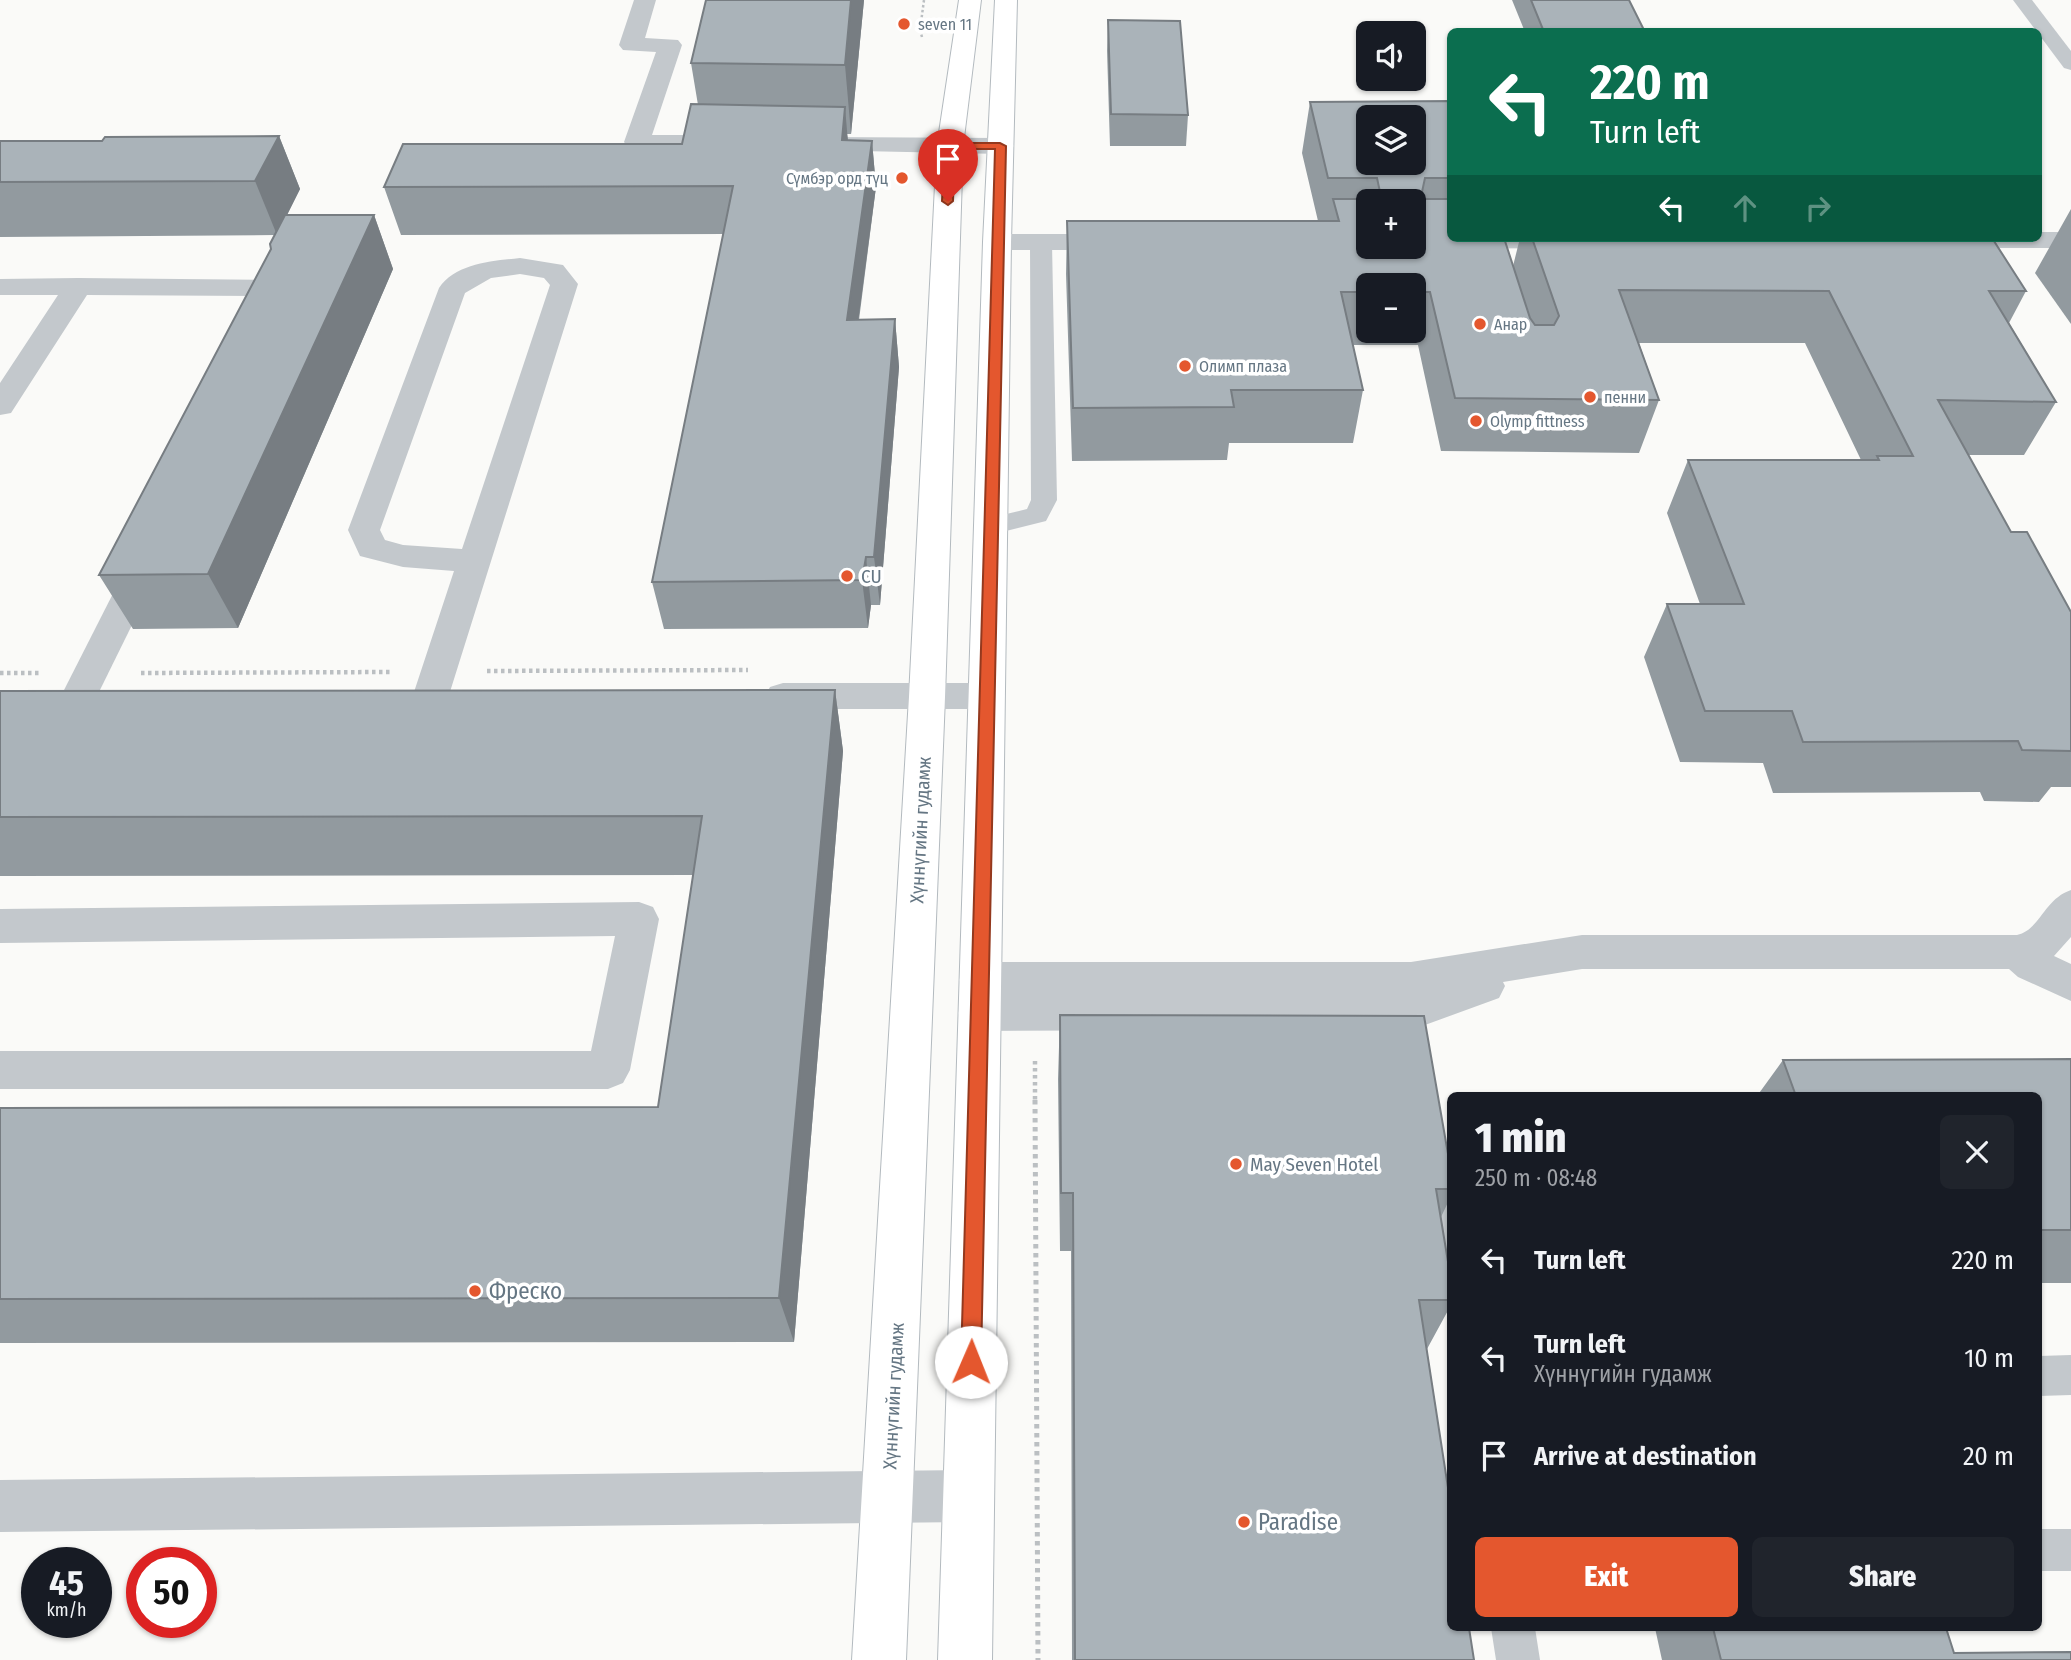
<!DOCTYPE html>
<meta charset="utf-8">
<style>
:root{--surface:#171b24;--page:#20242c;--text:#f1f3f6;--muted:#9ea1a6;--accent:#e4572e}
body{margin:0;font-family:"Fira Sans Condensed",sans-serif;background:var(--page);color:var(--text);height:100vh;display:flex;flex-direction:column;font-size:26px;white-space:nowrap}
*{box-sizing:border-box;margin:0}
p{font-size:23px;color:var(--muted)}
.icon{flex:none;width:38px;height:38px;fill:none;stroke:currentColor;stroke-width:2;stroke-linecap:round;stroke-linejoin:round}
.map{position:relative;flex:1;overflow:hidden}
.drawer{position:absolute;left:1447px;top:1092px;width:595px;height:539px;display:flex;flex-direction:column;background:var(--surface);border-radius:10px;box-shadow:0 2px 5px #0004}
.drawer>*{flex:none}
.banner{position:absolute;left:1447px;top:28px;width:595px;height:214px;border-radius:10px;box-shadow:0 2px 5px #0004;background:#0b6e4f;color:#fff;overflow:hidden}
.controls{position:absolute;left:1356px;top:21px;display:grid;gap:14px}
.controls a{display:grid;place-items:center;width:70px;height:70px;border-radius:10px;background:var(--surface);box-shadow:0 2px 5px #0004;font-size:35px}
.speed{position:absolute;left:21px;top:1547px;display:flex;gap:14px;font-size:35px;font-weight:700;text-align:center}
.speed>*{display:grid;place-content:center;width:91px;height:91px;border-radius:50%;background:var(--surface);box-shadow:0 2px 5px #0004;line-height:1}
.speed small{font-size:18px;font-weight:400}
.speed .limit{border:10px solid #d22;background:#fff;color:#111}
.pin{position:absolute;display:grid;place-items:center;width:60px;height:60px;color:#fff;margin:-72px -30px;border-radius:50% 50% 50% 0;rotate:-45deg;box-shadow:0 0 7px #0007}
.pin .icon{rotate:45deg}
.me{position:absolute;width:77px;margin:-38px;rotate:1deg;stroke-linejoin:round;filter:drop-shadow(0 0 5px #0008)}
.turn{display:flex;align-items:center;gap:24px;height:147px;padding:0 28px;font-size:32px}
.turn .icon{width:91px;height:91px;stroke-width:2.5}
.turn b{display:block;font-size:49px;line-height:60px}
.lanes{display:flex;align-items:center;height:66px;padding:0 28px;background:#0003;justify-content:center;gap:35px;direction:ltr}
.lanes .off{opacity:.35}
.round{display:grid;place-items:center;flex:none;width:74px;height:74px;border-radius:10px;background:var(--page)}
.headline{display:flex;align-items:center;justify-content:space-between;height:119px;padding:0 28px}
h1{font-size:42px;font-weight:800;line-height:52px}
.primary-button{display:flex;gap:14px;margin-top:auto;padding:14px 28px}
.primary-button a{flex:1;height:80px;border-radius:10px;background:var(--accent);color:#fff;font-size:28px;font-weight:800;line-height:80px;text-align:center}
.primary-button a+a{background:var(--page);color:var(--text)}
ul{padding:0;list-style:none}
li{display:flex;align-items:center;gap:21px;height:98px;padding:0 28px}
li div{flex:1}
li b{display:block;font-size:26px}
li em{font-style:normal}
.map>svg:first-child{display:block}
</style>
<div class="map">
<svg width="2071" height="1660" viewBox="0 0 2071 1660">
<rect width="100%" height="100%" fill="#fafaf8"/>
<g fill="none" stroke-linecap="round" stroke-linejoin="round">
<defs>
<g id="secondary">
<path d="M959 0H981L963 146 945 697 906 1660H852L909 697 937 146Z"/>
<path d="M995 0H1017L1011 242 992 1660H938L983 242Z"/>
</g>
</defs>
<use href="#secondary" stroke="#b3babf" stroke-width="2"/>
<path stroke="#bbbfc2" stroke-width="2.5" stroke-dasharray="2.5 2.5" stroke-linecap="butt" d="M922 37 920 30 924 0"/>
<g stroke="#bbbfc2" stroke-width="4.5" stroke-dasharray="3.5 3.5" stroke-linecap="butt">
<path d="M487 671 748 670"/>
<path d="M0 673H41"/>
<path d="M141 673 391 672"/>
<path d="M1035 1061V1102"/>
</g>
<path stroke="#bbbfc2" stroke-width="5" stroke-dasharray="4.5 4.5" stroke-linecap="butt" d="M1035 1100 1038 1660"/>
<g fill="#c3c8cc" fill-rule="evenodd">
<path d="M2013 0H2032L2071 51V70L2064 68Z"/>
<path d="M1041 236 1049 238 1052 243 1057 500 1046 521 990 535 981 532 977 526 981 520 1027 509 1031 500 1030 243 1033 238Z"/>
<path d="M1439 1149 1451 1154V1259L1438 1254C1428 1232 1416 1175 1426 1154Z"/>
<path d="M2071 1355V1395L2039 1396V1356Z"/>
<rect x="2039" y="1529" width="32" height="42"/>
<path d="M1491 1628H1535L1540 1660H1496Z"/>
</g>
<g fill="#c3c8cc" fill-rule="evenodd">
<path d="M634 0H656L645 38 678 40 682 45 652 135H733L742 138 746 143 742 148 733 151 628 147 624 142 656 52 623 50 619 45Z"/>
<path d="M822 137 1001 138 1010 141 1014 146 1010 151 1001 154 813 150 809 145 813 140Z"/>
<path d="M2039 232H2071V248H1941L1931 246 1927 240 2039 238Z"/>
<path d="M1414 233H1451V238L1587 240 1583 246 1573 248 1414 249 1404 247H1414Z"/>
<path d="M997 234H1121L1131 236 1135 242 1131 248 1121 250H997L987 248 983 242 987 236Z"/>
<path d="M520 258 563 265 578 284 449 695 444 704 431 708 418 704 413 695 454 571 403 567 360 556 348 530 439 288C456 263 493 261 520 258ZM520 274 544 278 550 285 462 549 403 545 385 540 380 530 465 293 491 278Z"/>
<path d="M78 278 271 280 281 282 292 302 280 323 270 326 260 323 256 317 264 302 261 296 87 295 11 413 0 415V383L58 295H0V279Z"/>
<path d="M145 553 157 556 162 564 98 694 93 703 80 707 67 703 62 694 128 564 133 556Z"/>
<path d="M2071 890V937L2054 956 2071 964V1001L2018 977 2009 969H1582L1503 982 1505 986 1499 998 1414 1029 979 1031 964 1026 958 1013 964 1000 976 996 965 992 959 980 965 968 980 962H1411L1582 935H2017C2040 930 2044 899 2071 890Z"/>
<path d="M639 902 653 907 659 919 630 1070 623 1083 608 1089H0V1051H591L615 936 0 943V909Z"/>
<path d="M968 1470 986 1478 994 1496 986 1514 968 1522 0 1532V1480Z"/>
</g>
<path fill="#c3c8cc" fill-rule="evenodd" d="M783 683H987L1000 687 1005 696 1000 705 987 709H783L770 705 765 696 770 687Z"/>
<use href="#secondary" fill="#fff" fill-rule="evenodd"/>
</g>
<g fill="#929a9f" fill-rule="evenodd">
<path d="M706 0H864L851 134H847L848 140 872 141 876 187 859 320 895 319 899 367 880 605H871L868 628 664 629 652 582 724 234 401 235 384 187 682 144 698 105 691 63Z"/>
<path d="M1512 0H1629L1645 32H1525Z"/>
<path d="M1108 20 1188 115 1186 146H1110L1107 51Z"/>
<path d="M1451 101V238L1513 266 1520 238H1992L2026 291 2009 323 2056 402 2024 455H1968L2011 532 2071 612V787H2051L2039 802 1984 801 1980 792 1773 793 1763 763 1680 762 1644 657 1667 604H1700L1667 513 1688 460H1861L1805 343H1639L1659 400 1639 453 1441 451 1418 345H1353L1363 390 1353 443H1229L1227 460 1072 461 1066 274 1067 221H1318L1302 153 1310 102ZM1368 285H1414V331H1368Z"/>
<path d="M279 136 300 189 287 215H374L393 269 238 628 133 629 99 575 271 249 275 235 0 237V141H102Z"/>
<path d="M2071 209V324L2035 273Z"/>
<path d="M835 690 843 751 794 1342 0 1343V1108L658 1107 693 875 0 876V691Z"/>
<path d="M1060 1015 1451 1171V1196L1441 1217 1451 1280V1305L1427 1349 1474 1660H1072L1071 1251H1060L1058 1079Z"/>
<path d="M2071 1059V1283H2039V1096H1757L1783 1060Z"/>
<path d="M1655 1628H1946L1954 1653 2071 1660H1662Z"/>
</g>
<g fill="#777d82">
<path d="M851 0H864L851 134 845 65Z"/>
<path d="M845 107 849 154 842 140Z"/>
<path d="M279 136 300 189 277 235 255 181Z"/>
<path d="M872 141 876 187 852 368 847 320Z"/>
<path d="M1422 192 1414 232 1412 194Z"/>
<path d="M374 215 393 269 238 628 208 574Z"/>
<path d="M895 319 899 367 880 605 874 557Z"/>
<path d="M866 557 871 605 868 628 862 580Z"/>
<path d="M835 690 843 751 794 1342 779 1298Z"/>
</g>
<g fill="#aab3b9" stroke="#777d82" stroke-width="2" fill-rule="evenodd">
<path d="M706 0H851L845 65 691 63Z"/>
<path d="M1531 0H1629L1645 32H1544Z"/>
<path d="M1108 20 1180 21 1188 115 1111 114Z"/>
<path d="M1451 101V178H1425L1422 192 1412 194 1425 199H1451V238H1504L1530 318 1535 325H1554L1559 316 1532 238H1992L2026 291H1989L2056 402 1938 400 2011 532H2027L2071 612V751L2022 750 2018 741 1803 742 1792 711H1705L1667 604H1744L1688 460H1879L1877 456H1913L1829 291 1619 290 1659 400 1455 398 1430 292H1414V285H1368V292H1341L1363 390H1231L1234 407 1073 408 1067 221H1339L1333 199H1378L1391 194 1380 192 1377 178H1328L1310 102ZM1368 117H1414V163H1368ZM1368 201H1414V247H1368Z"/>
<path d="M691 104 845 107 842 140 872 141 847 320 895 319 874 557H866L862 580 652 582 733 186 384 187 403 144H682Z"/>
<path d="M279 136 255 181 0 182V141H102L105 137Z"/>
<path d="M285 215H374L208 574 99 575 271 249 270 244Z"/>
<path d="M835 690 779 1298 0 1299V1108L658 1107 702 816 0 817V691Z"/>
<path d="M1060 1015 1424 1016 1451 1171V1189H1436L1451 1280V1300H1419L1451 1507V1628H1469L1474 1660H1075L1073 1193H1061Z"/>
<path d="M2071 1059V1230H2039V1096H1796L1783 1060Z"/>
<path d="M1713 1628H1946L1954 1653 2071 1652V1660H1721Z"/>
</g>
<path fill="#e4572e" stroke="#94391e" stroke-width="2" d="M950 143H1000L1006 146 981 1362 978 1369 971 1372 964 1369 961 1362 995 149H955L953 201 948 205 942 201 945 146Z"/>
<g fill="#e4572e" stroke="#fff" stroke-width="2.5">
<circle cx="904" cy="24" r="7"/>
<circle cx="902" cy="178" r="7"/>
<circle cx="1480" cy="324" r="7"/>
<circle cx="1185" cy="366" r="7"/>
<circle cx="1590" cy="397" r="7"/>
<circle cx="1476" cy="421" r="7"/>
<circle cx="847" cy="576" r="7"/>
<circle cx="1236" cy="1164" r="7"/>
<circle cx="475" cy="1291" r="7"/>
<circle cx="1244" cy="1522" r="7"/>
</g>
<g text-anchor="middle" stroke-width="7" stroke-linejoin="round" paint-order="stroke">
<g font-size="16" fill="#657683" stroke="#fff" text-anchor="start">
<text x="918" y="30">seven 11</text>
<text x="888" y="184" text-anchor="end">Сүмбэр орд түц</text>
<text x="1494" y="330">Анар</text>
<text x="1199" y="372">Олимп плаза</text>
<text x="1604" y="403">пенни</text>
<text x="1490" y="427">Olymp fittness</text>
</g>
<g font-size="19" fill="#657683" stroke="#fff" text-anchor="start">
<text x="861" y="583">CU</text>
<text x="1250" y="1171">May Seven Hotel</text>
</g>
<g font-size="19" fill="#657683" stroke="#fff">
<text transform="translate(920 830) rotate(-87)" y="7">Хүннүгийн гудамж</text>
<text transform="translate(893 1396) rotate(-87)" y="7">Хүннүгийн гудамж</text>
</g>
<g font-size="23" fill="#657683" stroke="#fff" text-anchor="start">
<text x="489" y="1299">Фреско</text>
<text x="1258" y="1530">Paradise</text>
</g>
</g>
</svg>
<div class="controls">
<a><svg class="icon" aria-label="sound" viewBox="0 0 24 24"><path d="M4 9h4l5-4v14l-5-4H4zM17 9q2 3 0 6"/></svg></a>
<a><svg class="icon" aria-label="layers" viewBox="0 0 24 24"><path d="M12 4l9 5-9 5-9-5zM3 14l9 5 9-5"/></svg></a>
<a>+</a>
<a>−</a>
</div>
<div class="speed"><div>45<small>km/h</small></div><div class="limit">50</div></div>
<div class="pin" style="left:948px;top:201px;background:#d93025"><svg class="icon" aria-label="arrive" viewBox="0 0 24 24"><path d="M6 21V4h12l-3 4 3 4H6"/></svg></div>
<svg class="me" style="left:971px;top:1362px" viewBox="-20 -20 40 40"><circle r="19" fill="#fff"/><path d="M0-13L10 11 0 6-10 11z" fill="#e4572e"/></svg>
<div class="banner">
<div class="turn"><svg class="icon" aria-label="left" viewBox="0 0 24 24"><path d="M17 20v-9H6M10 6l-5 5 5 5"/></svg><div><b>220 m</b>Turn left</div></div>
<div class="lanes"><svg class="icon" aria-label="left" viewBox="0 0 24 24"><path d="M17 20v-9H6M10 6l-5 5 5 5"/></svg><svg class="icon off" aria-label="ahead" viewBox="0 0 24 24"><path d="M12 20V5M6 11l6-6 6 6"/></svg><svg class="icon off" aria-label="right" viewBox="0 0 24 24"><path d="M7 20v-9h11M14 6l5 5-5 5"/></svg></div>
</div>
<section class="drawer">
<div class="headline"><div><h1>1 min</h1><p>250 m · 08:48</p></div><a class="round"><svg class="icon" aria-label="close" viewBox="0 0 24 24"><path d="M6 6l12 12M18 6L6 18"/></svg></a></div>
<ul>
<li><svg class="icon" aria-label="left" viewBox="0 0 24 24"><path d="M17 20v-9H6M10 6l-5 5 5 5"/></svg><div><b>Turn left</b></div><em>220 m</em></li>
<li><svg class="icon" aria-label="left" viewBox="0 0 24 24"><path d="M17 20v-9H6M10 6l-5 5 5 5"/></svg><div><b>Turn left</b><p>Хүннүгийн гудамж</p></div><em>10 m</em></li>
<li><svg class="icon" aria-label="arrive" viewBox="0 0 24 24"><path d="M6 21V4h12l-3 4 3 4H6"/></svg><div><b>Arrive at destination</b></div><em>20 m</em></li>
</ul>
<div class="primary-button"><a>Exit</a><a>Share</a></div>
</section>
</div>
